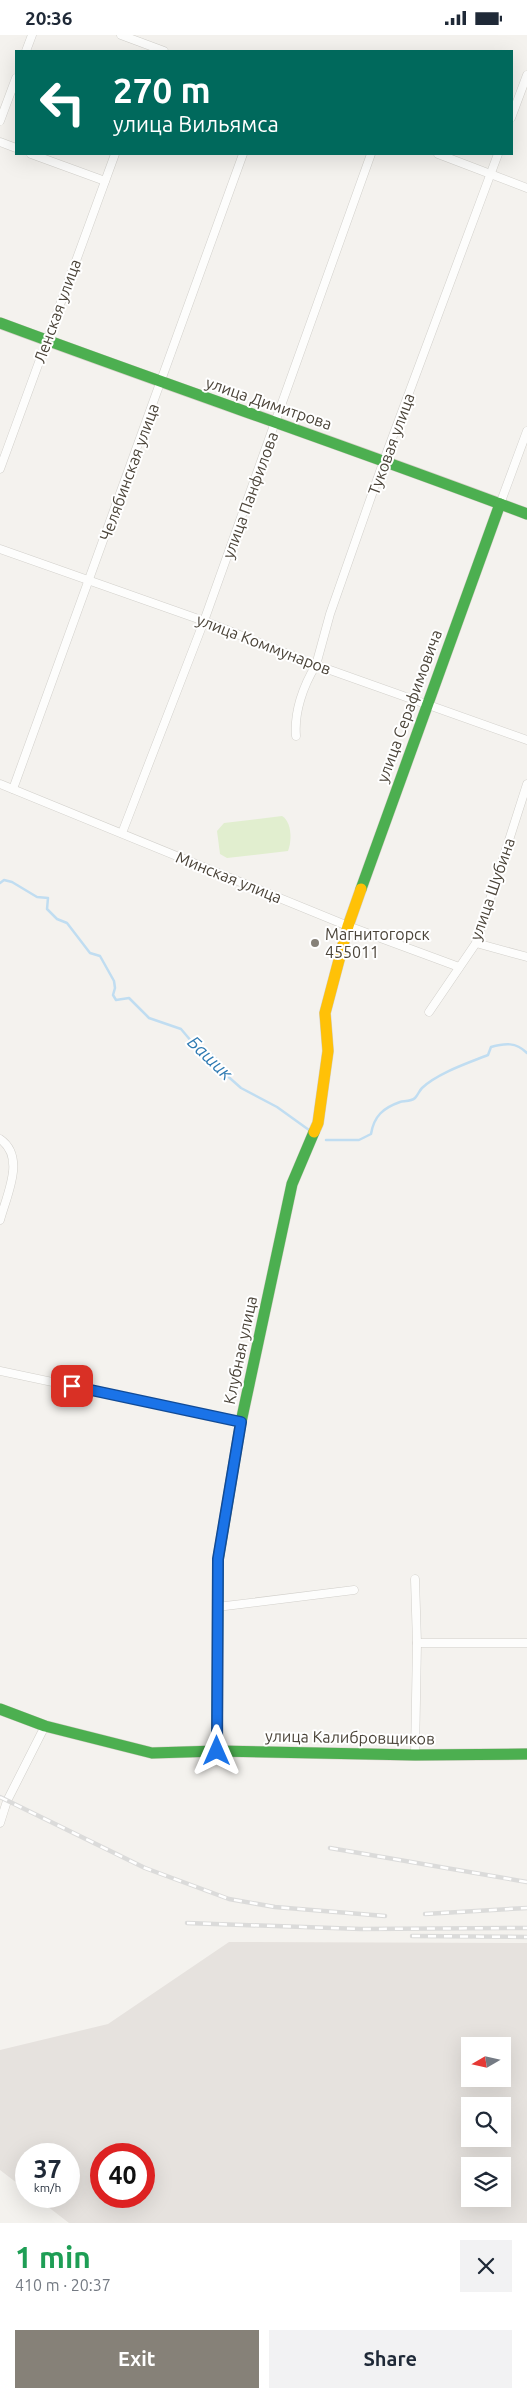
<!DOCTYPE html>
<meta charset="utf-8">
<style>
:root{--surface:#fff;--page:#f2f2f3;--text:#1f2937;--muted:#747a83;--accent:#868178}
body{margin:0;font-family:Ubuntu,sans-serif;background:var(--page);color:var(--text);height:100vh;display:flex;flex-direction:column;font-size:19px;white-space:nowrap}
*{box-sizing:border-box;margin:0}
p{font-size:16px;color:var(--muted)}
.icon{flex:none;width:28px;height:28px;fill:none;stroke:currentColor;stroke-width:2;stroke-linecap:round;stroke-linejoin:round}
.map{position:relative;height:2188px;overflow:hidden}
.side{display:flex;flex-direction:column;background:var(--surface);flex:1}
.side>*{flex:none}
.top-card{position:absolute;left:15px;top:15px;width:498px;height:105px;border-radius:0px;box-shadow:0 5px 20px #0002;background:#00695c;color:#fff;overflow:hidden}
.needle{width:32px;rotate:261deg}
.tools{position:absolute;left:461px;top:2002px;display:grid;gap:10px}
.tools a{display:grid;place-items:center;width:50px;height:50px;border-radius:0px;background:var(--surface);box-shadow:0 5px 20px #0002;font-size:25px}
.speed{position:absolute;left:15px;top:2108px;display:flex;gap:10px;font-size:25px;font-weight:700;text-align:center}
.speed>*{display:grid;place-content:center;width:65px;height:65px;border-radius:50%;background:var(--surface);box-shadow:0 5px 20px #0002;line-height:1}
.speed small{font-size:12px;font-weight:400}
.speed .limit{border:8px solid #d22;background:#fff;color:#111}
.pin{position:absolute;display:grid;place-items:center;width:42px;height:42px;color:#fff;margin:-21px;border-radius:10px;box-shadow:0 2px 8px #0006}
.me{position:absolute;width:55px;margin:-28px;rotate:0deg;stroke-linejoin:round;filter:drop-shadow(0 0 4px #0008)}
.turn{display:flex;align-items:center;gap:18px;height:105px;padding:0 15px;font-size:22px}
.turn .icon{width:65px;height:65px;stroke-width:2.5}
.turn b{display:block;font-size:35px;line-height:42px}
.round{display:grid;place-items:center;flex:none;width:52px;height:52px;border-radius:0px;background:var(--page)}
.summary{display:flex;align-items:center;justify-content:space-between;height:85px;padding:0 15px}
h1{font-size:30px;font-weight:700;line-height:38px;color:#1e9e55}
.primary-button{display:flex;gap:10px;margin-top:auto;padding:10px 15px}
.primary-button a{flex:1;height:58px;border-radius:0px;background:var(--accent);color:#fff;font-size:20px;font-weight:700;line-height:58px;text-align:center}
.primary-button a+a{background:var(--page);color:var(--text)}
.status{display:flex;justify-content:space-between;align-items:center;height:35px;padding:0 25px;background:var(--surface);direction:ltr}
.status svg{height:14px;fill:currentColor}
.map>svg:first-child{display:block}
</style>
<div class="status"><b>20:36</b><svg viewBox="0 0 49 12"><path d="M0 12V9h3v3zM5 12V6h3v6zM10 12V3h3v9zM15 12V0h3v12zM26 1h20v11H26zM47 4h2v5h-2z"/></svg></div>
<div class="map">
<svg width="527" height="2188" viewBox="0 0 527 2188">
<rect width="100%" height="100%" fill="#f4f2ee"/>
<path fill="#e6e2de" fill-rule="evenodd" d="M229 1907 527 1908V2188H69L34 2161H69V2119H26V2155L0 2135V2015L108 1989ZM470 2011H502V2044H470ZM470 2071H502V2104H470ZM101 2119H144V2161H101ZM470 2131H502V2164H470Z"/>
<path fill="#e1eecf" d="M282 781C292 787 292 806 288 816L227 823 220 819 217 796 224 788Z"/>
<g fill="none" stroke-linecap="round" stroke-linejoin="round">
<g stroke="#c0ddf1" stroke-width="2.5">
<path d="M0 848 4 845 12 847 37 862 48 863 47 874 57 884 67 888 90 918 100 921 114 946 115 953 113 960 116 965 129 963 149 983 181 994 197 1013 210 1018 218 1026 223 1037 241 1053 277 1072 309 1095"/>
<path d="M326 1105H359L371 1099C374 1081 383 1073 400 1067 405 1066 412 1066 415 1063 418 1060 419 1056 422 1053 438 1038 468 1028 488 1020L491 1012C505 1008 516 1007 527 1018"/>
</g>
<defs>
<g id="street">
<path d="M121 0 164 16"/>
<path d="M26 16 32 0"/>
<path d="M511 83 527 40"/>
<path d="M0 86 16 43"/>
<path d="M0 107 16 113"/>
<path d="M31 119 105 146"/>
<path d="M438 119 527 153"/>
<path d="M0 434 115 119"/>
<path d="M500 469 527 396"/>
<path d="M0 514 204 586 316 630 527 705"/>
<path d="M296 701C294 677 303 651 316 630L330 579 384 425 498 119"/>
<path d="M0 749 348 891 459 932"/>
<path d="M13 754 243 119"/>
<path d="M122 798 204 586 371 119"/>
<path d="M476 908 527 922"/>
<path d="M429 977 476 908 527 749"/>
<path d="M0 1104C26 1122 7 1159 0 1185"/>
<path d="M0 1336 241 1387"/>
<path d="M415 1544 417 1608 415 1720"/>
<path d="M217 1572 354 1555"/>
<path d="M417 1608H527"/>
<path d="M0 1788 7 1766 45 1691"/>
</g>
<g id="fast">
<path d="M0 288C175 353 352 413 527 479"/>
<path d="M361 854 500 469"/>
<path d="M0 1674 45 1691 152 1718 217 1716 415 1720 527 1719"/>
<path d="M217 1716 218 1525 241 1387 292 1149 314 1097"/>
</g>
<path id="slow" d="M314 1097 318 1088 328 1016 325 978 348 891 361 854"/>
</defs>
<use href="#street" stroke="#d2d0cb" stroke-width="9"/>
<use href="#fast" stroke="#d3cfc5" stroke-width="12"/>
<use href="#slow" stroke="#d3cfc5" stroke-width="12"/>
<use href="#street" stroke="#fdfdfc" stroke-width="8"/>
<use href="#fast" stroke="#4caf50" stroke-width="11"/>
<use href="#slow" stroke="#ffc107" stroke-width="11"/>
<defs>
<g id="rail">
<path d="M0 1762 145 1833 229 1864 275 1872 385 1881"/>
<path d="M330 1813 527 1847"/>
<path d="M425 1879 527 1873"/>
<path d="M187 1888 361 1894 527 1893"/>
<path d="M412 1901 527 1902"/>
</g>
</defs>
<use href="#rail" stroke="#dbdbda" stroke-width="4.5"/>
<use href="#rail" stroke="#fff" stroke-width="2.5" stroke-dasharray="8" stroke-linecap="butt"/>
</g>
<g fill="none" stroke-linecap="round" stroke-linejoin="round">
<defs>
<path id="route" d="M72 1351 241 1387 218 1524 217 1716"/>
</defs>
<use href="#route" stroke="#114b97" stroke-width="12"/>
<use href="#route" stroke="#1a73e8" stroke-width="9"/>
</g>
<circle fill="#868178" stroke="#fff" stroke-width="2" cx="315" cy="908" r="5"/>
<g text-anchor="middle" stroke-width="4" stroke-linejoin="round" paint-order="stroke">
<g font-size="16" fill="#4b4439" stroke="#fff">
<text transform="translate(57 276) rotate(-70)" y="6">Ленская улица</text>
<text transform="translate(269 368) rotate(19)" y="6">улица Димитрова</text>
<text transform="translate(391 409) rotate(-70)" y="6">Туковая улица</text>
<text transform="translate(129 437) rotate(-70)" y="6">Челябинская улица</text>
<text transform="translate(250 460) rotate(-70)" y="6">улица Панфилова</text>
<text transform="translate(264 609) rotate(21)" y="6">улица Коммунаров</text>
<text transform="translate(409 671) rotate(-70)" y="6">улица Серафимовича</text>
<text transform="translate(229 842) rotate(22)" y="6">Минская улица</text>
<text transform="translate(492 854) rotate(-71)" y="6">улица Шубина</text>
<text transform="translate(240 1315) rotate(-78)" y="6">Клубная улица</text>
<text transform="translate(350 1702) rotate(1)" y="6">улица Калибровщиков</text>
</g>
<g font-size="16" fill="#4b4439" stroke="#fff" text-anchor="start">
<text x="325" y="905">Магнитогорск<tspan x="325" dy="18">455011</tspan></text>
</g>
<g font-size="18" font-style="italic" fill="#2e7ab2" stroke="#fff">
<text transform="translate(210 1023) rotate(44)" y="6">Башик</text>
</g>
</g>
</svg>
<div class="tools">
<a><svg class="needle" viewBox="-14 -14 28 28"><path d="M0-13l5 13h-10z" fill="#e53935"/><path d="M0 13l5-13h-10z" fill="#747a83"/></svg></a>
<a><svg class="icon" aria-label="search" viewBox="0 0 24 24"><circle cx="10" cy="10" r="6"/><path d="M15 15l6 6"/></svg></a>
<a><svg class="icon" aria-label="layers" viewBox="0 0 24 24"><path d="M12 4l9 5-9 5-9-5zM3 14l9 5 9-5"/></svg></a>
</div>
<div class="speed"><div>37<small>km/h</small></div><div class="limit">40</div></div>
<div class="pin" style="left:72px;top:1351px;background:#d93025"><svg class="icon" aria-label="arrive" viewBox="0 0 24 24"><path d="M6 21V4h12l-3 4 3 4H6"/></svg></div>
<svg class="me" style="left:217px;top:1716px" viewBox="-20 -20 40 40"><path d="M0-17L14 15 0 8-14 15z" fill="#1a73e8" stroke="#fff" stroke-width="4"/></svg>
<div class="top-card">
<div class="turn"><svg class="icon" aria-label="left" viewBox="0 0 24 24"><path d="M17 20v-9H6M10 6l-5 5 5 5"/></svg><div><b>270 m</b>улица Вильямса</div></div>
</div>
</div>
<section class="side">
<div class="summary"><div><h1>1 min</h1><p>410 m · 20:37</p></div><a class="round"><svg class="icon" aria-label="close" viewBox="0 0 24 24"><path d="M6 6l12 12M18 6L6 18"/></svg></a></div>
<div class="primary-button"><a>Exit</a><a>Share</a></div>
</section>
